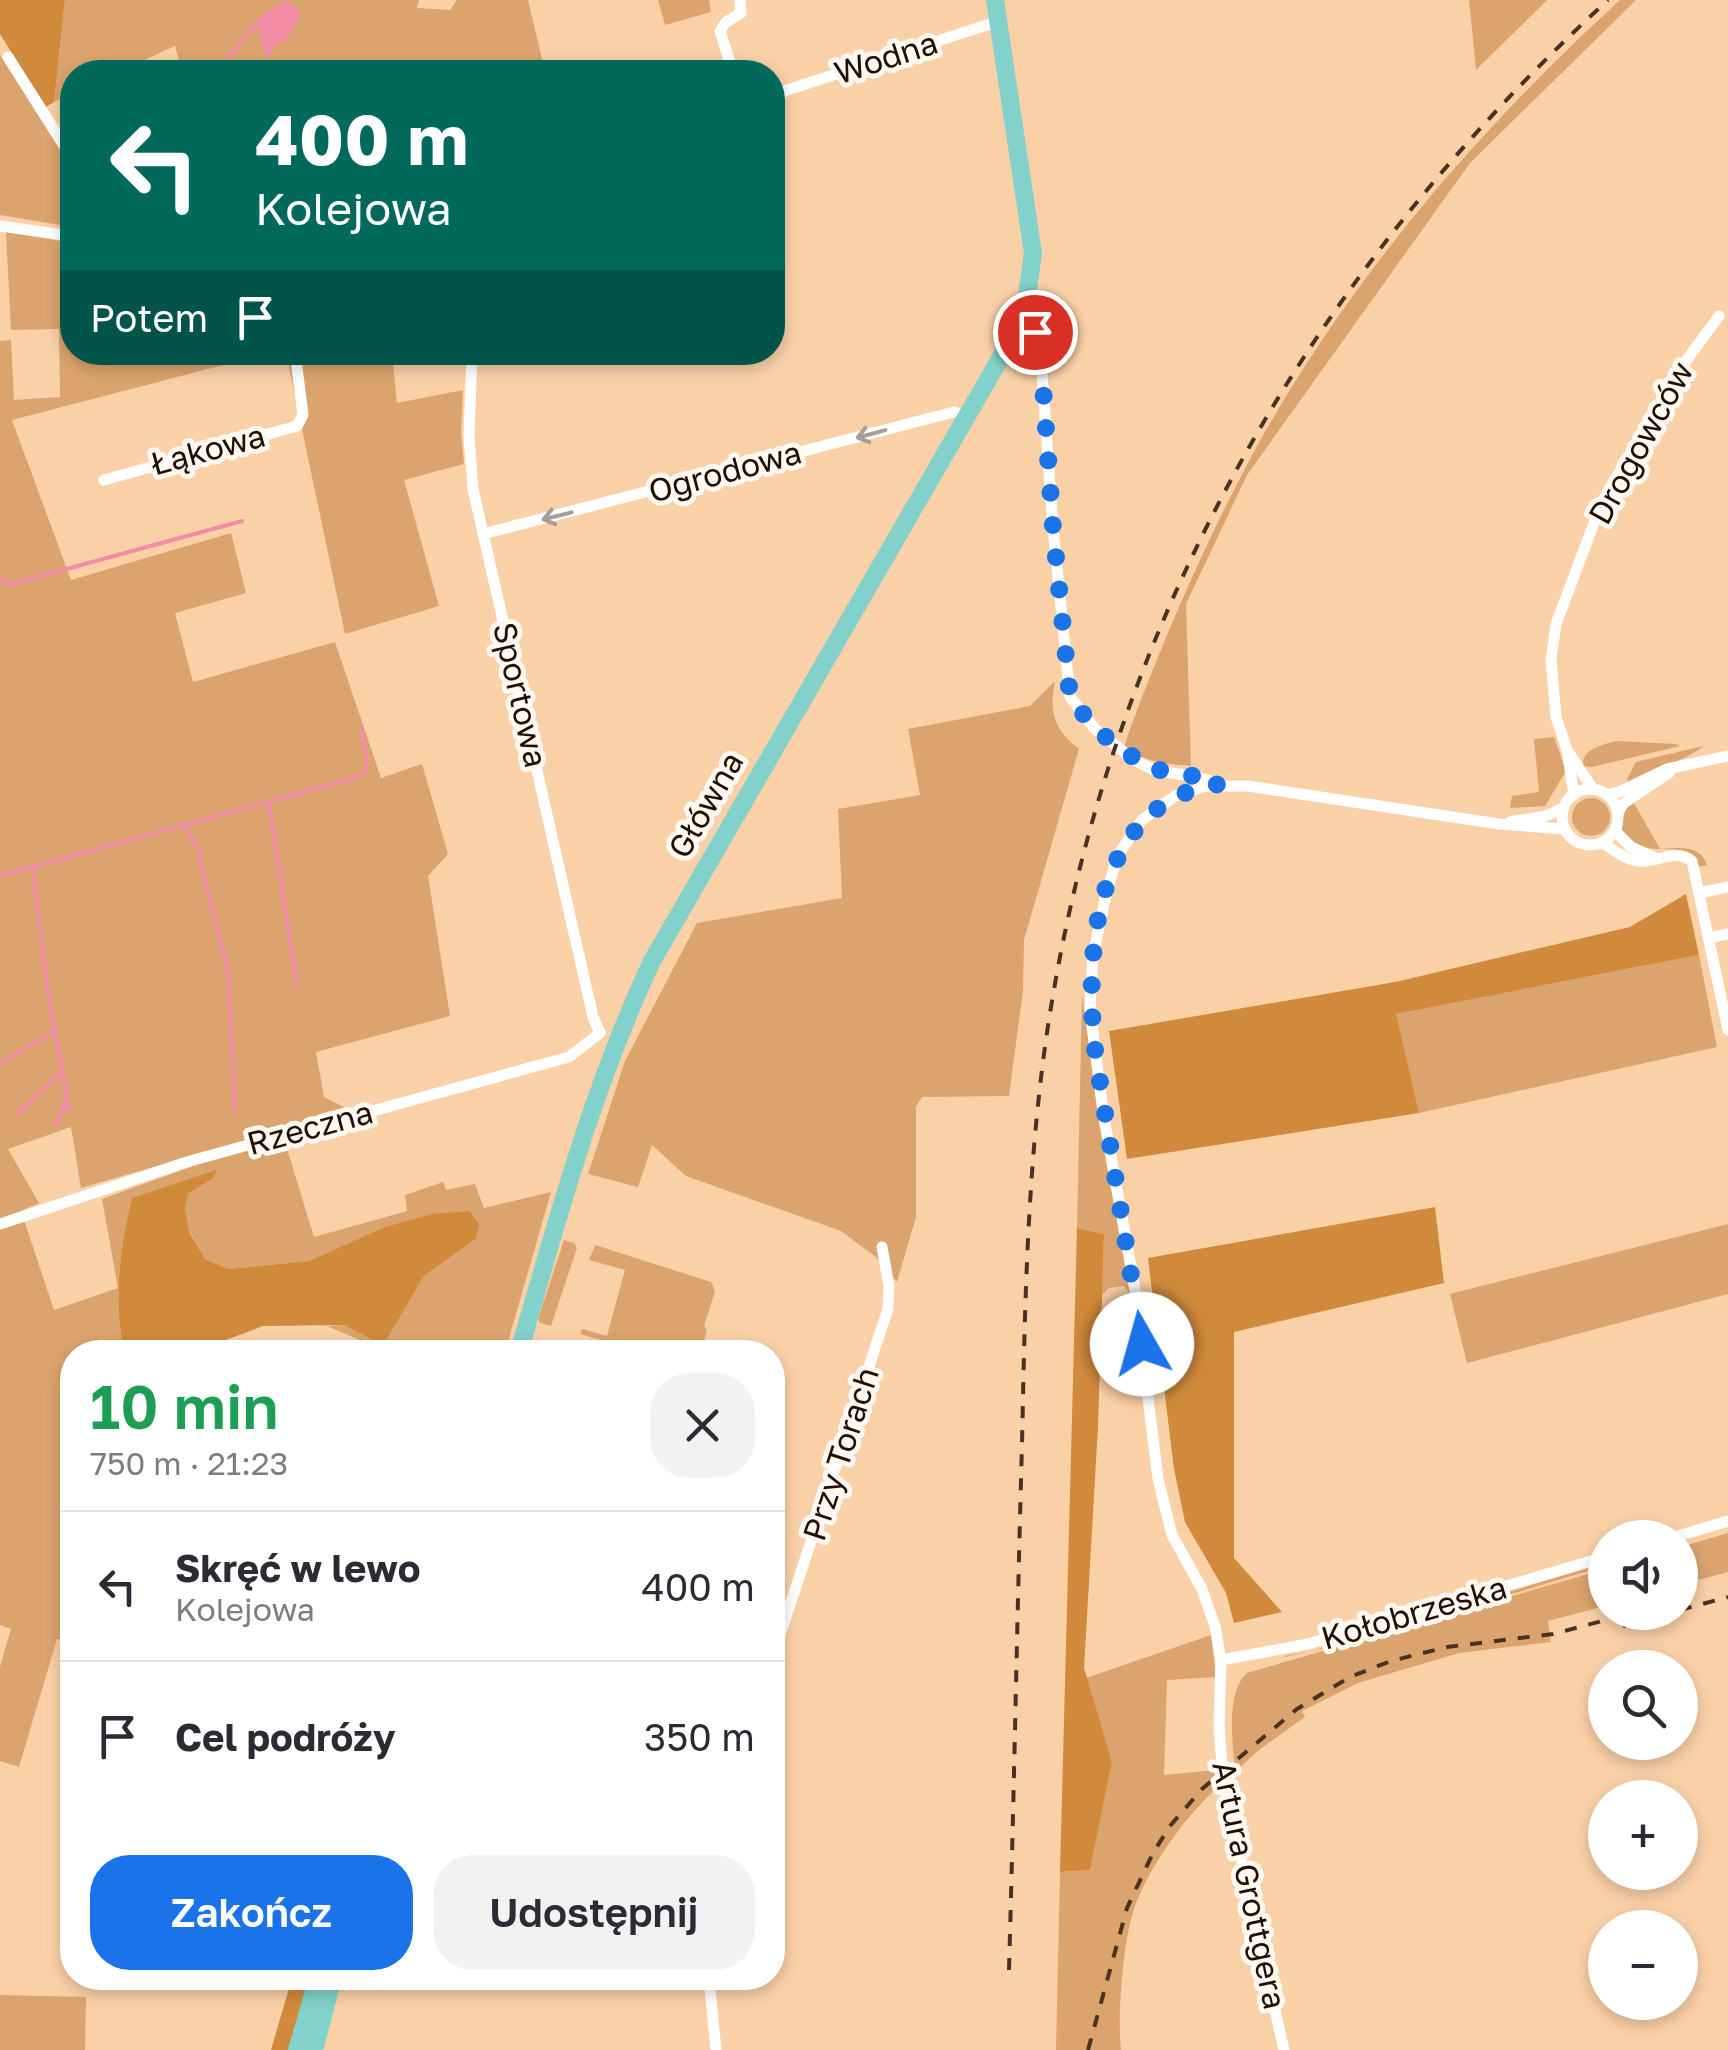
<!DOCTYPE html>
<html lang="pl">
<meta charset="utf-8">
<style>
:root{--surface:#fff;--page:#f2f2f3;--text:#2b2b33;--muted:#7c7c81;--line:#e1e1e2;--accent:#1a73e8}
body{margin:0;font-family:"Golos Text",sans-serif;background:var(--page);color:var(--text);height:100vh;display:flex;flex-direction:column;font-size:38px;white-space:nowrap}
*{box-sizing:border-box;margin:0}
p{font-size:32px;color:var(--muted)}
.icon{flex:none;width:55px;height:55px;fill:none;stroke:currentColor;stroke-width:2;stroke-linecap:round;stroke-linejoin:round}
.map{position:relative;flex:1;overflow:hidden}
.side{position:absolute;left:60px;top:1340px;width:725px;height:650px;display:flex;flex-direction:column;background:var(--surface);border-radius:40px;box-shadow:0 5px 15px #0003}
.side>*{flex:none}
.top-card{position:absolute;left:60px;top:60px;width:725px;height:305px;border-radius:40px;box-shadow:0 5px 15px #0003;background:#00695c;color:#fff;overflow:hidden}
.controls{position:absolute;left:1588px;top:1520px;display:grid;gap:20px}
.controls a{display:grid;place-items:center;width:110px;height:110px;border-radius:50%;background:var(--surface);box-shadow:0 5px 15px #0003;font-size:50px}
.pin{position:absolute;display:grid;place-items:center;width:85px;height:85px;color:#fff;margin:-42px;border:5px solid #fff;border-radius:50%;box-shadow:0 2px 10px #0007}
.me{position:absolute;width:110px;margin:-55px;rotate:353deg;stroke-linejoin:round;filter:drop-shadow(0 0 8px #0008)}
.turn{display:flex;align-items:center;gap:35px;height:210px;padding:0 30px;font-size:45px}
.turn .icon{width:130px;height:130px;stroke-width:2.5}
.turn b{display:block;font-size:70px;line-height:85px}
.then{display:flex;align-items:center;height:95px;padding:0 30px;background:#0003;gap:20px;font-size:38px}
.round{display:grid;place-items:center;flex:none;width:105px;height:105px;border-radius:40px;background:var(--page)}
.summary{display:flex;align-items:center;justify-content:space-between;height:170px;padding:0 30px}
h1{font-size:60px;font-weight:600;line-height:75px;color:#1e9e55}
.cta{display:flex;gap:20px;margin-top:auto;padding:20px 30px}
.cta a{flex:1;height:115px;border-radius:40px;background:var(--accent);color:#fff;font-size:40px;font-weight:600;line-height:115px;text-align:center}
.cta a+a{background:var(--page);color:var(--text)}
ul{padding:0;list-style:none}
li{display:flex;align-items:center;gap:30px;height:150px;padding:0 30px;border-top:2px solid var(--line)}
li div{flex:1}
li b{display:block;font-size:38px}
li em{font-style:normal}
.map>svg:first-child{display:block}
</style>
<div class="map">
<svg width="1728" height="2050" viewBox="0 0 1728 2050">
<rect width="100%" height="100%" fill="#fad0a7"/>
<g fill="#dba46e">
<path d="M65 0H419L417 8 450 10 457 0H528L543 63 493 72H182L175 46 118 72H72V94L54 102Z"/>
<path d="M658 0H709L711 12 665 25Z"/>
<path d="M1469 0H1547L1476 70Z"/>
<path d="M1620 0H1636L1470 163 1247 475 1186 604 1191 766C1168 764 1143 762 1124 747L1131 726C1167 631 1207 538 1256 448 1350 278 1478 130 1620 0Z"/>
<path d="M0 55 72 169V227L0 215Z"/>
<path d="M6 232 72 243V352L269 353 12 420 71 580 231 533 246 593 175 613 193 682 335 642 381 778 422 764 448 854 428 876 450 1016 316 1052 324 1097 350 1110 81 1188 71 1127 8 1149 39 1203 21 1211 54 1310 118 1288 102 1199 190 1167 284 1139 314 1237 407 1211 405 1195 443 1182 446 1190 475 1184 484 1208 551 1192 505 1352H388L327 1326 344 1325 383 1344 424 1276 476 1239 431 1214 386 1227 309 1261 228 1269 205 1259 190 1232 185 1208 188 1194 214 1178 132 1198C120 1246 112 1305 125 1352H72V1640L57 1639 19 1767 0 1761V1667L11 1629 0 1625V341L11 340 14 400 60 397 59 329 11 330Z"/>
<path d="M286 353H301L303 359 328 353H392L397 403 463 390 461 432 464 464 404 480 439 606 345 634Z"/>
<path d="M1055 681C1049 713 1054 729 1079 749L1024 940 1023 991 1009 1096 922 1097 916 1107V1217L897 1282 876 1257 841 1231 686 1176 652 1145 638 1187 588 1174 625 1061 697 923 842 898 838 809 920 795 908 729 1030 706Z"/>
<path d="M1554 737 1566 771 1545 806 1510 808 1512 796 1539 792 1534 739Z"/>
<path d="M1616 741 1676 744 1680 746 1592 767 1583 766C1582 749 1601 745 1616 741Z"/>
<path d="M1703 746C1695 756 1646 773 1629 783L1627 779 1636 762Z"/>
<circle cx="1591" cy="817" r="19"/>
<path d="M1634 803 1660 849C1679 848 1700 844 1707 865L1699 867C1697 860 1697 857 1690 853 1672 842 1611 864 1624 815 1626 806 1627 808 1634 803Z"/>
<path d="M1699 955 1717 1047 1419 1113 1395 1014Z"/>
<path d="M1082 994 1100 1128 1130 1294 1124 1286 1109 1288 1102 1295 1104 1234 1077 1228Z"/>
<path d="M1728 1224V1294L1467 1363 1450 1294Z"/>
<path d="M564 1240 574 1243 577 1248 551 1326 540 1323 538 1319Z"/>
<path d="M595 1245 711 1282 715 1291 704 1326 707 1330 701 1352H644L580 1334 582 1329 607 1336 625 1270 589 1260Z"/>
<path d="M1728 1533V1572L1680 1585V1547Z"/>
<path d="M1605 1563V1566L1352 1642 1285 1657 1284 1656 1312 1651Z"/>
<path d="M1605 1569V1606L1548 1621 1551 1642 1459 1653 1358 1683 1302 1711 1305 1717 1260 1749 1235 1772C1233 1744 1225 1693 1247 1673Z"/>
<path d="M1211 1635 1216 1677 1167 1680 1164 1775 1216 1770 1220 1785C1187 1814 1146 1870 1133 1912 1123 1945 1117 2016 1121 2050H1056L1060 1872 1090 1870 1112 1762 1086 1678Z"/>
<path d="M0 1995 86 1997 85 2050H0Z"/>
</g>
<g fill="#d18a3b">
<path d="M0 0H65L54 102 46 107 0 34Z"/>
<path d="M1686 894 1699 955 1396 1014 1419 1113 1127 1159 1109 1031 1395 982 1630 927Z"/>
<path d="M216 1170 214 1178 188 1194 185 1208 190 1233 205 1259 228 1269 309 1261 385 1227 431 1214 470 1211 479 1225 476 1239 424 1276 383 1345 344 1325 263 1326 194 1352H125C112 1305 120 1246 132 1198Z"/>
<path d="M1435 1207 1444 1283 1234 1332V1558L1282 1612 1234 1623 1226 1593 1185 1522 1174 1469 1148 1258Z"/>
<path d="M1077 1228 1104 1234 1098 1427 1084 1668 1112 1762 1090 1870 1060 1872Z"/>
<path d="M292 1978H311L290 2050H271Z"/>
</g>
<path fill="#f38ca5" d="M285 0 299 9 300 17 285 43 279 41 266 59 256 20Z"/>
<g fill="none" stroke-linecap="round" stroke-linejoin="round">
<g stroke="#f38ca5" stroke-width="4">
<path d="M196 72 222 66 256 24"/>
<path d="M0 581 5 579 8 585 242 521"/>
<path d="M269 803 297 986"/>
<path d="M184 826 202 854 200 860 228 970 235 1111"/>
<path d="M33 869 47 986 69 1111"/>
<path d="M0 876 357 777 365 773 367 760 361 727"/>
<path d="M0 1063 55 1031"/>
<path d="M16 1115 62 1072"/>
<path d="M56 1125 65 1102"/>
</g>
<g stroke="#fff" stroke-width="11">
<path d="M8 57 72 158"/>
<path d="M733 72 720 31 726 22 741 13 740 0"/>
<path d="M772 95 999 21"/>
<path d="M0 226 72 236"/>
<path d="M1019 321 1035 332 1040 344 1053 528 1070 697 1095 729 1134 760 1156 771 1194 776 1217 783"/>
<path d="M472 352 469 436 473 489 593 1017 600 1033"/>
<path d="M104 480 297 426 303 415 295 352"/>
<path d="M483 534 954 412 966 416"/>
<path d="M1567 750 1574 795"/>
<path d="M1593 789 1567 750 1556 717 1551 659 1556 624 1602 502 1680 369 1719 316"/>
<circle cx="1590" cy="817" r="28"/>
<path d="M1607 795 1619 792 1667 769 1728 756"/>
<path d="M1618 812 1624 803 1669 773"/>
<path d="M1510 822 1546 816 1563 808"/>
<path d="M1615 831 1631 847 1656 858"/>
<path d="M1602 842C1613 850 1624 859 1638 861 1657 864 1674 847 1692 861L1728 1030"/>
<path d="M1699 893 1728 887"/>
<path d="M1709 938 1728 934"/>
<path d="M0 1224 190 1161 569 1057 600 1033"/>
<path d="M1671 1538 1728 1521"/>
<path d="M772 1659 888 1309 889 1286 882 1247"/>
<path d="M1221 1660 1308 1644 1605 1557"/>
<path d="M709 1978 716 2050"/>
<path d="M1284 2050 1223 1779 1219 1727 1221 1660 1215 1626 1202 1589 1172 1535 1158 1479 1134 1283 1103 1112 1090 1009 1093 956 1106 894 1118 855 1142 820 1175 796 1205 786H1248L1499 824 1565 829"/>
</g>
<g stroke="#82d1ca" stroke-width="18">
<path d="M519 1352C558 1218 592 1089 652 961L1008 345 1026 303 1033 253 995 0"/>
<path d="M297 2050 318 1978"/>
<path d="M314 2050 333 1978"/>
</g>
<g stroke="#49321f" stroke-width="4" stroke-dasharray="12 12" stroke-linecap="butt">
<path d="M1680 1610 1728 1597"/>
<path d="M1623 1626 1672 1612"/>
<path d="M1009 1970C1014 1795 1017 1620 1022 1444 1025 1304 1027 1165 1048 1026 1109 625 1310 273 1608 0"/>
<path d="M1088 2050 1127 1908 1153 1853 1170 1826 1202 1789 1297 1709 1350 1677 1391 1661 1447 1647 1553 1634 1636 1612"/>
</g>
</g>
<defs><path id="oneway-shaft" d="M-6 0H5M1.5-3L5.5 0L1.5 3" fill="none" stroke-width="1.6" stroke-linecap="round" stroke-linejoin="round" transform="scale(2.5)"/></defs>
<g stroke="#a69f99">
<use href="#oneway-shaft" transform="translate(871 434) rotate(165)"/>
<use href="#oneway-shaft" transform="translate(557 516) rotate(166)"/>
</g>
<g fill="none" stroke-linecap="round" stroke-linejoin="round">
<path stroke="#1a73e8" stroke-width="18" stroke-dasharray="0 32.4" d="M1035 332 1040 344 1053 528 1070 697 1095 729 1148 768 1194 776 1220 784C1093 800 1083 957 1096 1057L1142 1344"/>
</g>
<g text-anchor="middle" stroke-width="10" stroke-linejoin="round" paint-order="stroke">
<g font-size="32" fill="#210e00" stroke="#fef8f3">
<text transform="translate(886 58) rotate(-18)" y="11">Wodna</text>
<text transform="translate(1641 443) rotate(-61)" y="11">Drogowców</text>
<text transform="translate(208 450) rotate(-15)" y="11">Łąkowa</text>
<text transform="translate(725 472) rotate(-15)" y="11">Ogrodowa</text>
<text transform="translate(520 695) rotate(77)" y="11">Sportowa</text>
<text transform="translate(706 805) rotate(-60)" y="11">Główna</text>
<text transform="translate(310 1128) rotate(-15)" y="11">Rzeczna</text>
<text transform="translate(841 1454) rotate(-72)" y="11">Przy Torach</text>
<text transform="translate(1414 1613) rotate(-16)" y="11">Kołobrzeska</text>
<text transform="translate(1249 1885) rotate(78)" y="11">Artura Grottgera</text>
</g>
</g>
</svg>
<div class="controls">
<a><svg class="icon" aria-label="sound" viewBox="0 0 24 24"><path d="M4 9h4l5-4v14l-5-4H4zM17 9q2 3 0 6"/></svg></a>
<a><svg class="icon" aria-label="search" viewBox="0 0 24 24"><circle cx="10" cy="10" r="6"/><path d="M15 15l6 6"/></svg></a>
<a>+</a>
<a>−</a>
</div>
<div class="pin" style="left:1035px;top:332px;background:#d93025"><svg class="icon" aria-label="arrive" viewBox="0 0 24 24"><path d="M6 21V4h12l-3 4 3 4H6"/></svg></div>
<svg class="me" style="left:1142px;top:1344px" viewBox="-20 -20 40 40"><circle r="19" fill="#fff"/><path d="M0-13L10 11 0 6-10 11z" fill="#1a73e8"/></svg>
<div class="top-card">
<div class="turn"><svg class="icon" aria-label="left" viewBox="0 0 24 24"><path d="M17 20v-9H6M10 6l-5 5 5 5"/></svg><div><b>400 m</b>Kolejowa</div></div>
<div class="then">Potem<svg class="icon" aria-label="arrive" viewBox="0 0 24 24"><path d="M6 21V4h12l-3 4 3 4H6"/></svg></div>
</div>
<section class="side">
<div class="summary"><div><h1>10 min</h1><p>750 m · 21:23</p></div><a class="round"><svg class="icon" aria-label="close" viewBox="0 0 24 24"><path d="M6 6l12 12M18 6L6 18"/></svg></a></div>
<ul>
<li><svg class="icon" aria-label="left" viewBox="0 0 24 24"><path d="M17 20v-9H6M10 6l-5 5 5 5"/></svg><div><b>Skręć w lewo</b><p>Kolejowa</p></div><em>400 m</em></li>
<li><svg class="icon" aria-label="arrive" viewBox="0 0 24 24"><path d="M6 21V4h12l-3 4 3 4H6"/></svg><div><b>Cel podróży</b></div><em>350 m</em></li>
</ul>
<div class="cta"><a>Zakończ</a><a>Udostępnij</a></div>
</section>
</div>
